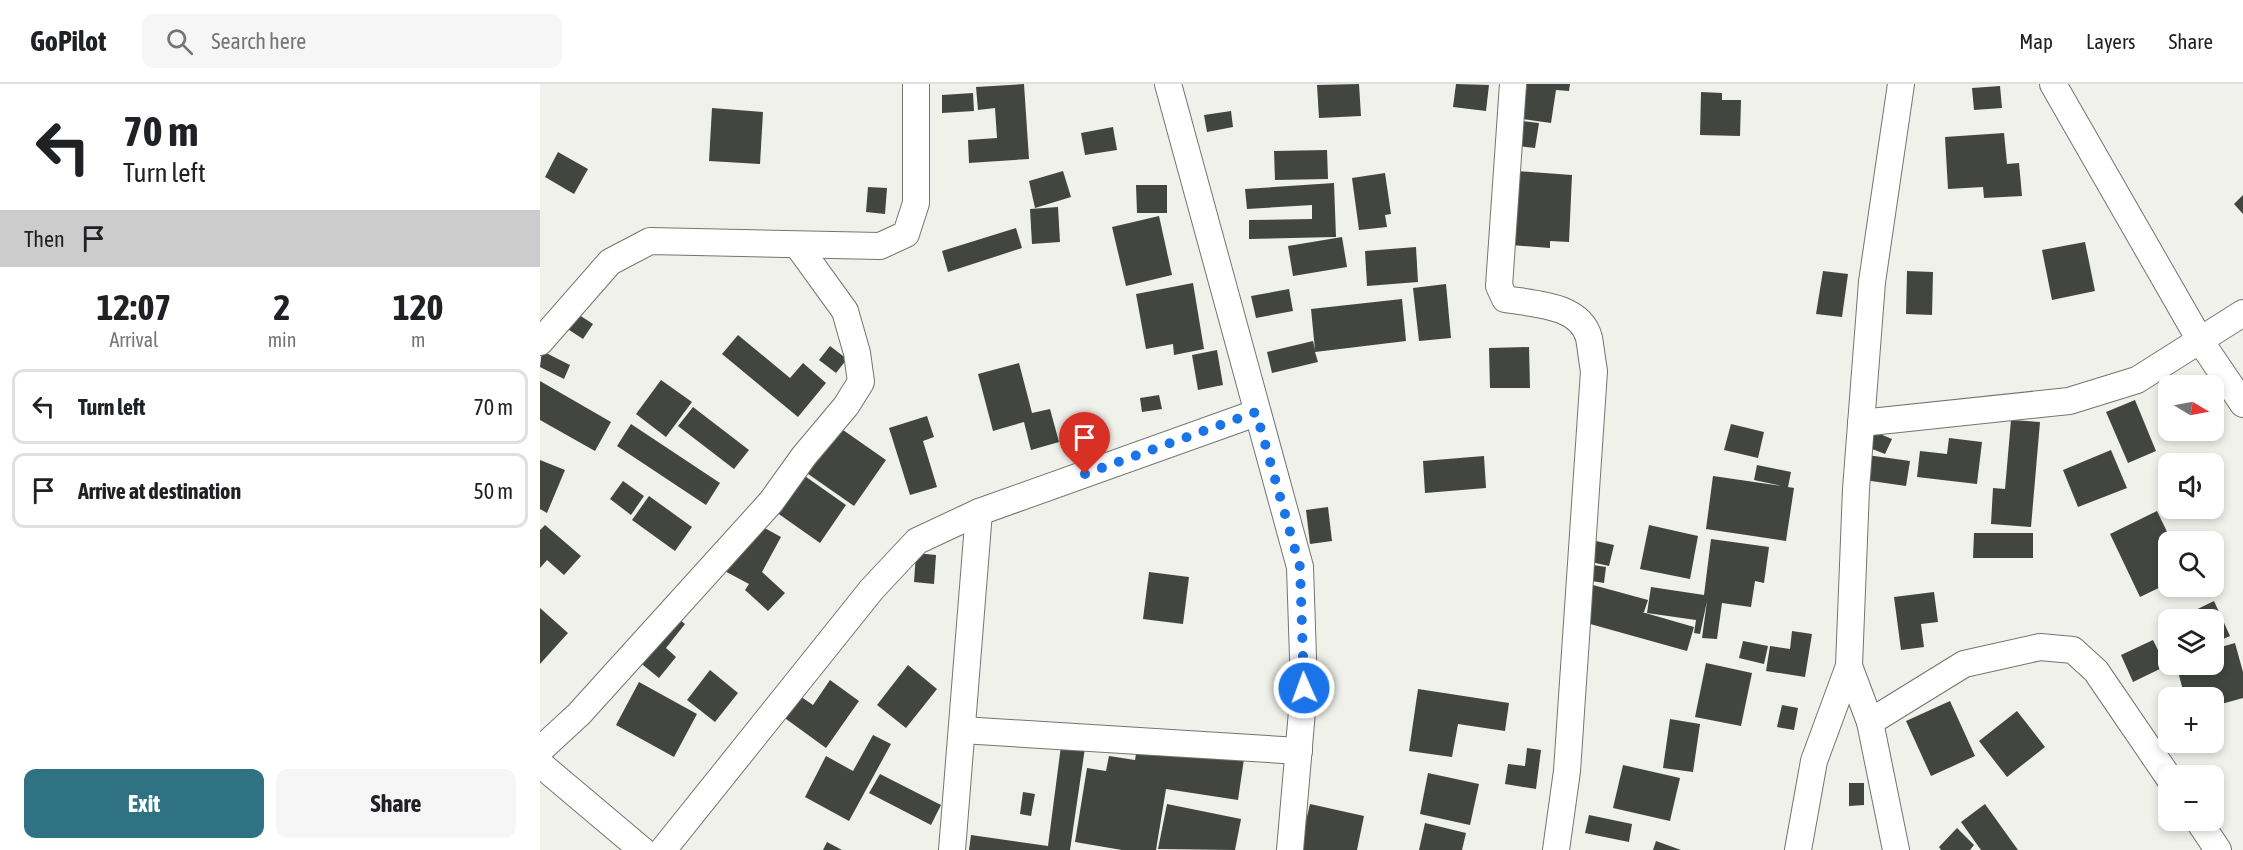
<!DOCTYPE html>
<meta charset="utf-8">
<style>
:root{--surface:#fff;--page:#f6f6f6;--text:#202124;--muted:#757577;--line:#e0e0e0;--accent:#2f7283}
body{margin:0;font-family:"Asap Condensed",sans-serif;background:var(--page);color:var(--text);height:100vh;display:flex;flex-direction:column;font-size:22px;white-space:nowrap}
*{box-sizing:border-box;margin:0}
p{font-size:20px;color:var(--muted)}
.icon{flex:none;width:33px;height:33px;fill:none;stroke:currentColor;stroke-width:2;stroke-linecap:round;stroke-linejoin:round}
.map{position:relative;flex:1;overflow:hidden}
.sheet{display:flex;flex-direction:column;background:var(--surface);width:540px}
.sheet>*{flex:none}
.banner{background:#fff;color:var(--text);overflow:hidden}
.needle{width:39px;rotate:100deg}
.tools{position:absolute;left:1618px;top:291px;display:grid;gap:12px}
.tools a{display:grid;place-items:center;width:66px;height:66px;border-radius:12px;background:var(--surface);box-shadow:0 3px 9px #0003;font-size:30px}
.pin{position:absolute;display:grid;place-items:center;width:51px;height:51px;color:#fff;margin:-62px -26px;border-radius:50% 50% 50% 0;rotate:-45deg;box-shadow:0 0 6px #0007}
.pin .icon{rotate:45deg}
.me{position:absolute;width:66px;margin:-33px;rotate:358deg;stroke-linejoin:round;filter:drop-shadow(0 0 4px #0008)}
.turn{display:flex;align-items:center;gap:21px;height:126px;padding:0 24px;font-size:27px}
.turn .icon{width:78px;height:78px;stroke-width:2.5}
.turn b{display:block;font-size:42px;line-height:51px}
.then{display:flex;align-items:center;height:57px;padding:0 24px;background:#0003;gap:12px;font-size:22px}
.eta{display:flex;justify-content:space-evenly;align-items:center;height:102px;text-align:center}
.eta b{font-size:36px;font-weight:700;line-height:42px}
.cta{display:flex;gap:12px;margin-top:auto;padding:12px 24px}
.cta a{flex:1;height:69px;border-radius:12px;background:var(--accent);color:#fff;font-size:24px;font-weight:700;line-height:69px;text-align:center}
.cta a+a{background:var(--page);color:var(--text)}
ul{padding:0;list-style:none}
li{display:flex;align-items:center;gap:18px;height:75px;margin:0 12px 9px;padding:0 12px;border:3px solid var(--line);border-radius:12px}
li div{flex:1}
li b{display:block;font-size:22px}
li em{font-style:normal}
header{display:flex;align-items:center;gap:36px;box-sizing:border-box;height:84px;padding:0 30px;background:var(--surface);border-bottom:2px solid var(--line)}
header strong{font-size:28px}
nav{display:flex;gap:33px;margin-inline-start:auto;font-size:21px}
.search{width:420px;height:54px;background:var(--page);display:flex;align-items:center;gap:15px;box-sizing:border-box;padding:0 21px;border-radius:12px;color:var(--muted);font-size:22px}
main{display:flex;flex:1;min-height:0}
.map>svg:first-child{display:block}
</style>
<header>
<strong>GoPilot</strong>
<div class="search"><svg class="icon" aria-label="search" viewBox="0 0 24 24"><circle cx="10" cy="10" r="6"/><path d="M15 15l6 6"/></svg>Search here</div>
<nav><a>Map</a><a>Layers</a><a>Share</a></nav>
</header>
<main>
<section class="sheet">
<div class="banner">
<div class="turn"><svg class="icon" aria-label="left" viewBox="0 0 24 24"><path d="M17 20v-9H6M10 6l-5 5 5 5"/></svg><div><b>70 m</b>Turn left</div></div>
<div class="then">Then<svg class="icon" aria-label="arrive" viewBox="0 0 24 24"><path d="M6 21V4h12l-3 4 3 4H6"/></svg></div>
</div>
<div class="eta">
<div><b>12:07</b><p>Arrival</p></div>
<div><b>2</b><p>min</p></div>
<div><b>120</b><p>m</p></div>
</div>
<ul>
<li><svg class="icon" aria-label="left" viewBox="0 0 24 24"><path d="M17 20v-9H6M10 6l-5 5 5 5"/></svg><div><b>Turn left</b></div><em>70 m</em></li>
<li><svg class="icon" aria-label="arrive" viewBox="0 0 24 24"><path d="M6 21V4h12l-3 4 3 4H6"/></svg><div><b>Arrive at destination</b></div><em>50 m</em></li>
</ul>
<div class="cta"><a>Exit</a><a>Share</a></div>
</section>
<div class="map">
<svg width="1703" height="766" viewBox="0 0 1703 766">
<rect width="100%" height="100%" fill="#f1f1eb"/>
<g fill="#434541">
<path d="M484 0 489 75 429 79 428 56 457 54 455 24 438 26 436 3Z"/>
<path d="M819 0 821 32 779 34 777 1Z"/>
<path d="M916 0 949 1 946 27 913 23Z"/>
<path d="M987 0H1030L1029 7 1016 6 1011 39 982 35Z"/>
<path d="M1460 2 1462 24 1434 26 1432 4Z"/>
<path d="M1161 8 1182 9V16H1201L1200 52 1160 51Z"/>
<path d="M433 9 434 27 402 29V11Z"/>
<path d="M172 24 223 28 220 80 169 77Z"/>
<path d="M691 27 693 43 667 48 664 31Z"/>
<path d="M982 37 999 39 995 64 979 62Z"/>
<path d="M573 43 577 66 545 71 541 49Z"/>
<path d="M1464 49 1467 80 1479 79 1482 112 1444 114 1443 103 1408 105 1405 53Z"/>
<path d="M787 66 788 95 735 96 734 67Z"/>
<path d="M18 68 48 85 34 110 5 93Z"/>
<path d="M523 87 531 113 495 124 489 97Z"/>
<path d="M976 87 1032 91 1029 158 1010 157V164L971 161Z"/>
<path d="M845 89 851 130 845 131 847 143 819 146 812 94Z"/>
<path d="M794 99 796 153 709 155V136L772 135V121L707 125 705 105Z"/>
<path d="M596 101H627V129H597Z"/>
<path d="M328 103 347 104 345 130 326 128Z"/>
<path d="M1703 111V130L1694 120Z"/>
<path d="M518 123 520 158 492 160 490 125Z"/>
<path d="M619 132 632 191 586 202 572 143Z"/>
<path d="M476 144 482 164 408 188 402 167Z"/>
<path d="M802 153 807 183 753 192 748 162Z"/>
<path d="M1545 158 1555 207 1512 216 1502 166Z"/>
<path d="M876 163 878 198 827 202 825 167Z"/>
<path d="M1283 187 1308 190 1302 233 1276 230Z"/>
<path d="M1367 187 1393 188 1392 231 1366 230Z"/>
<path d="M653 199 664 265 634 271 633 260 606 265 596 210Z"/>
<path d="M906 200 911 254 879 257 873 204Z"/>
<path d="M749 205 753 227 716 234 711 212Z"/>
<path d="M862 215 866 257 775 268 778 278 732 289 727 268 773 257 775 266 771 225Z"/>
<path d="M33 227 53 240 43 255 23 242Z"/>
<path d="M198 251 250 294 263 279 286 299 258 333 182 270Z"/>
<path d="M290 262 307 275 296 289 279 276Z"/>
<path d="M989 263 990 304H950L949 264Z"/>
<path d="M677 266 683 301 658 306 652 271Z"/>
<path d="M2 267 30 281 24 295 0 283Z"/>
<path d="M479 279 492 329 510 325 519 358 491 366 484 338 453 347 438 290Z"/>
<path d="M121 296 152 318 126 353 96 330Z"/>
<path d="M0 297 71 338 55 367 0 336Z"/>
<path d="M619 311 622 325 602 328 600 314Z"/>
<path d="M1595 316 1616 367 1588 379 1566 328Z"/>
<path d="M153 323 209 366 194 385 138 342Z"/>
<path d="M387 332 394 353 383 357 397 403 370 411 349 344Z"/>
<path d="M1471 336 1500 338 1491 443 1451 440 1453 404 1465 405Z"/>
<path d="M293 339 346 376 314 422 261 385Z"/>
<path d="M91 340 180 399 166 421 77 362Z"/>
<path d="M1191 340 1224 348 1218 374 1184 366Z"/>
<path d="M1333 347 1352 355 1345 370 1327 363Z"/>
<path d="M1409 354 1442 358 1437 400 1377 393 1380 367 1407 370Z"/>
<path d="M1571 366 1587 404 1538 423 1523 386Z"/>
<path d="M1327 371 1370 377 1366 402 1324 396Z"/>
<path d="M944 372 946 404 885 409 883 377Z"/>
<path d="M0 376 25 386 7 429 0 425Z"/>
<path d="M1217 381 1251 388 1248 403 1254 404 1246 457 1166 445 1173 392 1242 402 1214 396Z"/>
<path d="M252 383 306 421 280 459 226 421Z"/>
<path d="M83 397 104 412 91 431 70 415Z"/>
<path d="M109 412 152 443 135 467 92 436Z"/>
<path d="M788 423 792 457 770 460 766 426Z"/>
<path d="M1617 427 1632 458H1629V499L1600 513 1570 450Z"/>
<path d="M207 434 241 453 222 488 245 509 228 527 205 506 209 500 179 484Z"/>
<path d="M5 441 41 472 24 491 7 476 0 484V446Z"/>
<path d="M1109 441 1158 452 1150 495 1100 485Z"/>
<path d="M1434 449H1493V474H1433Z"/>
<path d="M1171 455 1229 463 1224 499 1215 497 1211 523 1182 519 1177 555 1162 554 1167 517 1160 550 1154 549 1156 536 1107 529 1111 503 1164 511Z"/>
<path d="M1056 457 1074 461 1069 482 1051 478Z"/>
<path d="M376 469 396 471 394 500 374 498Z"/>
<path d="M1047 480 1066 483 1064 499 1045 496Z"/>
<path d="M609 488 649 493 643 540 603 535Z"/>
<path d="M1053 501 1108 516 1104 528H1102L1154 543 1147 567 1043 538Z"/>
<path d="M1394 508 1398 538 1381 540 1384 563 1361 566 1354 513Z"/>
<path d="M1674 517 1690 552 1674 559V536H1635Z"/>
<path d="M124 523 145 540 126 564 136 573 119 594 87 568Z"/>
<path d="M0 524 28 549 0 580Z"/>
<path d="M1252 547 1272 550 1265 593 1226 587 1230 562 1250 565Z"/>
<path d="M1613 556 1626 582 1593 598 1581 571Z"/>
<path d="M1203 557 1228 562 1224 580 1199 574Z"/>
<path d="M1695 559 1703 588V614L1674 622V614H1645L1636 580H1674V565Z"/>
<path d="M1166 579 1212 589 1201 642 1155 633Z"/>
<path d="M368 581 397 605 366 644 337 621Z"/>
<path d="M170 586 198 609 175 638 147 616Z"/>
<path d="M290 596 319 617 286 664 242 632 257 610 273 621Z"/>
<path d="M99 598 157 630 134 673 76 641Z"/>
<path d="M878 605 969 619 965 647 918 640 912 673 869 667Z"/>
<path d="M1410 617 1435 672 1391 692 1366 637Z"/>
<path d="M1242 621 1258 624 1254 646 1237 643Z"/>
<path d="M1477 627 1505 663 1467 693 1439 657Z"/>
<path d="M1130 635 1160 640 1153 688 1123 684Z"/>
<path d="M333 651 351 660 309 737 265 713 286 672 313 687Z"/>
<path d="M522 654 546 657 530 766H429L431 751 508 762Z"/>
<path d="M598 658 704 675 698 716 626 705 616 766H582L535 758 547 684 566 687 569 672 595 676Z"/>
<path d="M987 664 1001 666 996 705 965 700 968 680 985 682Z"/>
<path d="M1083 681 1140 694 1130 737 1073 724Z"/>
<path d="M888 689 939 700 930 741 880 730Z"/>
<path d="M340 690 401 721 391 741 329 709Z"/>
<path d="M1309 699H1324V721L1309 722Z"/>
<path d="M483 708 495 710 491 732 480 730Z"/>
<path d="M627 720 701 735 695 766 618 765Z"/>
<path d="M770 720 824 732 817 766H759Z"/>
<path d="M1445 720 1478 766H1441L1421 738Z"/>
<path d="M1049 731 1092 740 1089 758 1045 749Z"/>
<path d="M885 739 926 749 922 766H879Z"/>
<path d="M1417 744 1434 761 1430 766H1401L1399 763Z"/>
<path d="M1116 757 1141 766H1113Z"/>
<path d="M287 758 302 766H283Z"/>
</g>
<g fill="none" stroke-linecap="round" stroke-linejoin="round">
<defs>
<g id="street">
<path d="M628 0 760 483 764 604 750 766"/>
<path d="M973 0 959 202 965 215C993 220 1040 220 1049 254 1051 265 1052 276 1054 287L1027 687 1016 766"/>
<path d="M1513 0 1661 258 1703 320"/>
<path d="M0 258 70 178 110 157 340 162 366 150 376 119V0"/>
<path d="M1321 339 1529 317 1597 296 1703 229"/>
<path d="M1330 638 1424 580 1500 563 1533 566 1556 587 1629 694"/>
<path d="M422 646 759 667"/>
<path d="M0 666 39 630 231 418 264 372 306 322 321 298 317 269 305 227 258 162"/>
<path d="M0 680 102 766"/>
<path d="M1658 736 1678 766"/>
<path d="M123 766 332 505 377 457 439 428 716 329"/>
<path d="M412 766 439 428"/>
<path d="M1258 766 1274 677 1309 582"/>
<path d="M1356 766 1330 638 1309 582 1316 405 1332 198 1361 0"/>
</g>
</defs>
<use href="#street" stroke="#74746f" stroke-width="28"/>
<use href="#street" stroke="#fff" stroke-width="26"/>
</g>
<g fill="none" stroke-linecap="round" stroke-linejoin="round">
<path stroke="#1a73e8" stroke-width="10" stroke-dasharray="0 18" d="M545 390 716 328 760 483 764 604"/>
</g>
</svg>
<div class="tools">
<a><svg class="needle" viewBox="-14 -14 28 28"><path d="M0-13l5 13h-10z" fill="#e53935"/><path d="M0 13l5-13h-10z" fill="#757577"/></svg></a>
<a><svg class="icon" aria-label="sound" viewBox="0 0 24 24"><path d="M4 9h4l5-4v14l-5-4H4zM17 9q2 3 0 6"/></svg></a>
<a><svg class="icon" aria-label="search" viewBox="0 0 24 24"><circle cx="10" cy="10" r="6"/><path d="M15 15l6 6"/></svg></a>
<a><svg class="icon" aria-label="layers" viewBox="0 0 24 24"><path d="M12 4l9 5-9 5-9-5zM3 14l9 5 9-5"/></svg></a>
<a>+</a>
<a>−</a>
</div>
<div class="pin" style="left:545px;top:390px;background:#d93025"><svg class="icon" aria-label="arrive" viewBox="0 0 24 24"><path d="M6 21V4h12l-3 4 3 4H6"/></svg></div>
<svg class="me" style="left:764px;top:604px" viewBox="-20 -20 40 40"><circle r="17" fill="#1a73e8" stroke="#fff" stroke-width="3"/><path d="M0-11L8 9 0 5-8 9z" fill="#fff"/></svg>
</div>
</main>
